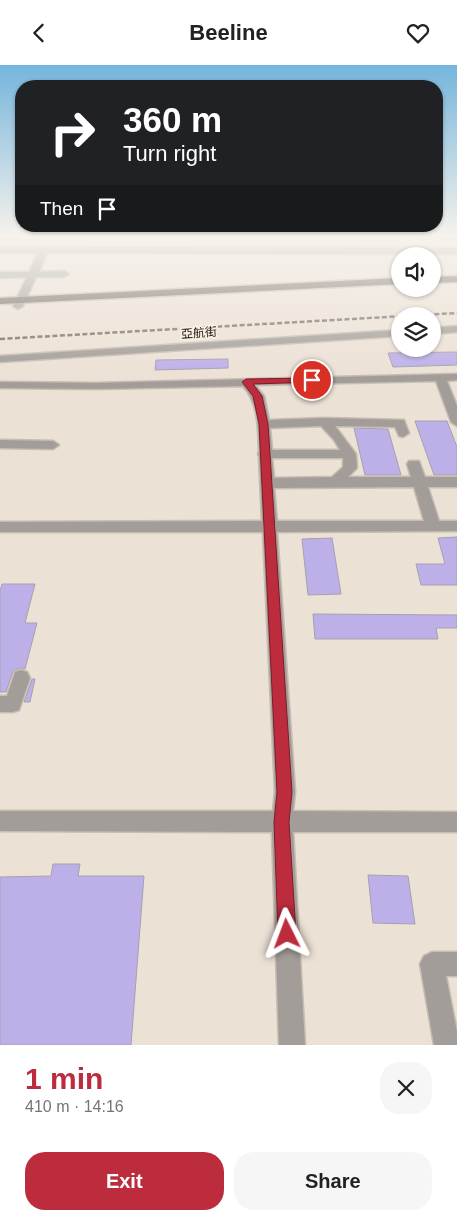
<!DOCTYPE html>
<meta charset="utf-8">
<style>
:root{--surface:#fff;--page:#f6f6f6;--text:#202124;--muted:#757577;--accent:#bd2c3d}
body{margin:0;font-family:Arial,"Noto Sans TC",sans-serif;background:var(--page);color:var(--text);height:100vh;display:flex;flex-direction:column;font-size:19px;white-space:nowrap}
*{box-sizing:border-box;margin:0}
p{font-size:16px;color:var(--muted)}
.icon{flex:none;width:28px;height:28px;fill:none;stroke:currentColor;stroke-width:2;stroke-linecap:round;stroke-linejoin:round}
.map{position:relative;height:980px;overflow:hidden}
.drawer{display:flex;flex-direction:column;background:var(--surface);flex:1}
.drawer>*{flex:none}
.guide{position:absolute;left:15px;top:15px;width:428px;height:152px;border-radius:20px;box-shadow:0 1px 4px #0004;background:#202124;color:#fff;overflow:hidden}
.tools{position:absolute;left:391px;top:182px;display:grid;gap:10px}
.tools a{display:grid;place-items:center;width:50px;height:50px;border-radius:50%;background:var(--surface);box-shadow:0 1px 4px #0004;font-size:25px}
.pin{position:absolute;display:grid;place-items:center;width:42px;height:42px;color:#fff;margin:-21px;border:2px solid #fff;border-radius:50%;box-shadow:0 1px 5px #0007}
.me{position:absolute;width:55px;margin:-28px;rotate:357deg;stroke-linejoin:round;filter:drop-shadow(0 0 4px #0008)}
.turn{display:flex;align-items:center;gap:18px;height:105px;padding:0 25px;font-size:22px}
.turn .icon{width:65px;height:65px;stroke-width:2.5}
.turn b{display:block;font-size:35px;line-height:42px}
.then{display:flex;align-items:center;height:48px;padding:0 25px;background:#0003;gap:10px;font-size:19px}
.round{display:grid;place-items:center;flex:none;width:52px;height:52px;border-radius:20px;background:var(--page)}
.overview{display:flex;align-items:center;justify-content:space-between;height:85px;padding:0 25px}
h1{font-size:30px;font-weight:700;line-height:38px;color:var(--accent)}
.action{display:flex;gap:10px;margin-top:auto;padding:10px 25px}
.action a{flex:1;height:58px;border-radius:20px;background:var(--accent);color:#fff;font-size:20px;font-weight:700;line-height:58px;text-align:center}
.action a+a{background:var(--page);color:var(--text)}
header{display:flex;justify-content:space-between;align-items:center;height:65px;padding:0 25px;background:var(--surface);font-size:22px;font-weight:700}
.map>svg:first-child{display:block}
</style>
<header><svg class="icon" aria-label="back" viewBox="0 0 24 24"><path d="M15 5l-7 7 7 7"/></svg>Beeline<svg class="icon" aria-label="heart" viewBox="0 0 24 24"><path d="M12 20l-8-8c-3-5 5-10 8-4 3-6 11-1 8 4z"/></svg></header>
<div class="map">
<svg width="457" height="980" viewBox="0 0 457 980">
<rect width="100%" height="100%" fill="#ece1d5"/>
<g fill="#bdb0e9" stroke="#a4a1af">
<path d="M457 287V300L393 302 388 288Z"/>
<path d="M228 294V303L155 305 156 295Z"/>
<path d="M415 356H447L457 382V410H434Z"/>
<path d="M354 363 388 364 401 410H365Z"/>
<path d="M457 472V520H421L416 499H445L438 473Z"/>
<path d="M332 473 341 529 308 530 302 474Z"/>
<path d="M2 519H35L25 558H37L25 604 20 603 13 606 6 627H0V526Z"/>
<path d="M313 549 457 550V563H436L438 574H315Z"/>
<path d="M32 614H35L30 637H24Z"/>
<path d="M53 799H80L78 811H144L131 980H0V812L51 811Z"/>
<path d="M368 810 408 811 415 859 373 858Z"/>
</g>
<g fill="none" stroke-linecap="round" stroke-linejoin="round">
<defs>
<g id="minor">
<path d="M0 182 457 183V189L47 188 39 207 64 206 69 209 64 212H36L23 241 18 244 13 241 27 212 0 213V207H29L38 188H0Z"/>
<path d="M457 261V267L432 269V263Z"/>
<path d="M400 265V271L0 297V291Z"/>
<path d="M457 309V315L447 316 457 341V361L451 357 436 316 255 320 264 331 269 355 324 353 404 355 409 368 403 372 399 371 395 362 335 361 356 389 357 403 348 412H411L407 399 409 396H419L425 412H457V422H428L439 456H457V466L277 467 295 727 293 746 457 747V767H293L305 980H279L272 767 0 766V746H273L275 727 263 467H0V457L262 456 259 392 258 389 259 386C258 363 259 339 243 321L97 324 0 323V317L97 318ZM321 361 334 375 340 385H272L270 363ZM272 393H343V402L332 412 274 413ZM414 422 424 456H277L274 423Z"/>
<path d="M0 375 53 376 59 380 53 384 0 383Z"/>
<path d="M21 605 27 607 30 613 19 645 13 647H0V631H7L15 607Z"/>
<path d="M432 887H457V911H446L457 967V980H434L420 899 424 891Z"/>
</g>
<g id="major">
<path d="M457 211V217L432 218V212Z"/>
<path d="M400 213V219L0 239V233Z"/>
</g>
</defs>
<use href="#minor" stroke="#c7bdb2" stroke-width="3"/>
<use href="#major" stroke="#c7bdb2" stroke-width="3"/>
<use href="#minor" fill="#a29d98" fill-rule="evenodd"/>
<use href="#major" fill="#6c645b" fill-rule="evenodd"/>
<path stroke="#736c65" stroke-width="2.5" stroke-dasharray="5 2.5" stroke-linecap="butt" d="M0 274 457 248"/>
</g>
<linearGradient id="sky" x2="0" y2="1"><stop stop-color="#75b5dc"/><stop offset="0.55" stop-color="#f6f2ec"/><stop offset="1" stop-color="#f6f2ec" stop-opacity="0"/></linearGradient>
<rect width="457" height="310" fill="url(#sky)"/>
<path fill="#bd2c3d" stroke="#7b1d28" d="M312 313 316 315 315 317 253 319 262 331 268 359 292 727 289 757 296 869 293 875 287 877 281 875 278 869 274 757 277 727 259 359 253 331 242 317 246 314Z"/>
<g text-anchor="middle" stroke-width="4" stroke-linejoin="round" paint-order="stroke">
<g font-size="12" fill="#1d1915" stroke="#f9eee2">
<text transform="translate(199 268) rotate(-4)" y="4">亞航街</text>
</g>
</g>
</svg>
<div class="tools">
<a><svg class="icon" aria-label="sound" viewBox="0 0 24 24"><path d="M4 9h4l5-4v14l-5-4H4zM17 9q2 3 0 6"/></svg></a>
<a><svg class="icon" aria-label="layers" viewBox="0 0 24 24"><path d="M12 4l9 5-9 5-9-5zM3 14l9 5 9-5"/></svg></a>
</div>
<div class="pin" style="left:312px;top:315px;background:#d93025"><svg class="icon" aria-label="arrive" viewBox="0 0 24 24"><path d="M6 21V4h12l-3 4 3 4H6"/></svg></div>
<svg class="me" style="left:287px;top:869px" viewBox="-20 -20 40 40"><path d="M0-17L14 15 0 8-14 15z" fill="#bd2c3d" stroke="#fff" stroke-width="4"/></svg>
<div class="guide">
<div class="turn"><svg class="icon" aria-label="right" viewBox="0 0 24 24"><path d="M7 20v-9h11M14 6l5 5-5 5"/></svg><div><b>360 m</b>Turn right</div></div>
<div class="then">Then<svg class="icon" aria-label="arrive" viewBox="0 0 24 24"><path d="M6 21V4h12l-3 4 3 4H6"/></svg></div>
</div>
</div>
<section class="drawer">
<div class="overview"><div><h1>1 min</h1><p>410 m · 14:16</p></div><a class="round"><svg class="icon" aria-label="close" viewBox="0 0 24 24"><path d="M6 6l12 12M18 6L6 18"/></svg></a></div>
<div class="action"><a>Exit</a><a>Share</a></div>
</section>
